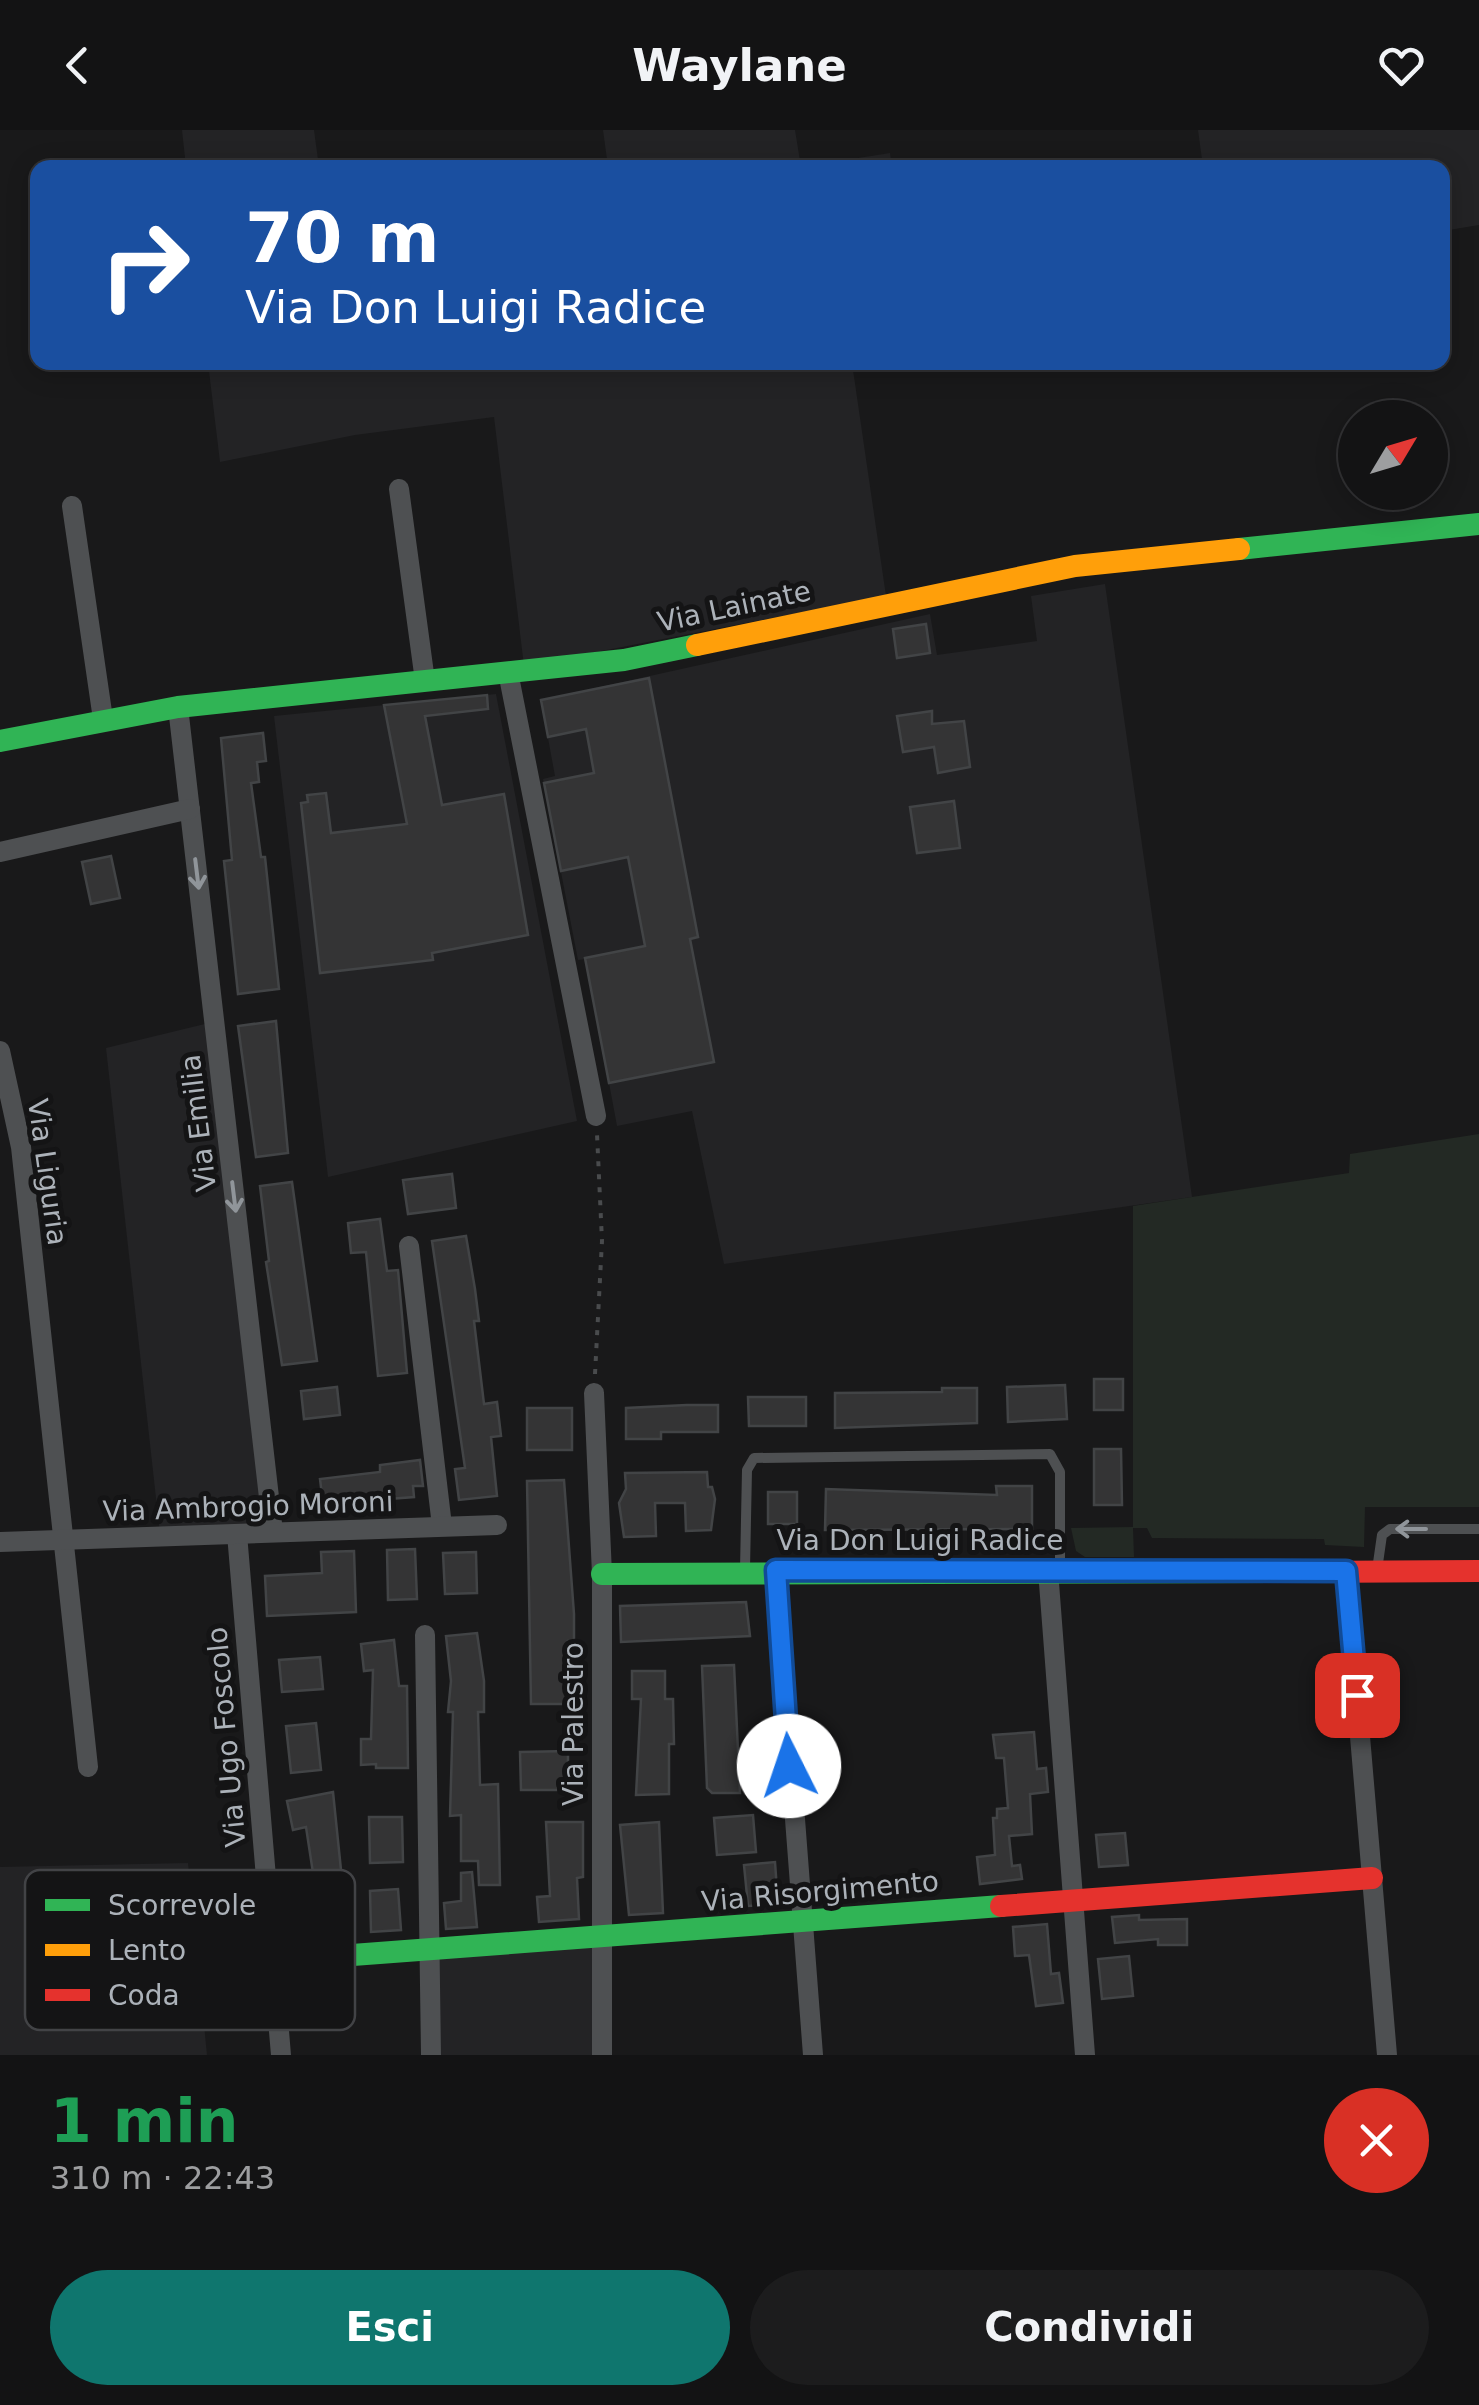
<!DOCTYPE html>
<html lang="it">
<meta charset="utf-8">
<style>
:root{--surface:#131314;--page:#1c1c1d;--text:#f1f3f6;--muted:#9d9ea0;--line:#323234;--accent:#0f766e}
body{margin:0;font-family:"DejaVu Sans",sans-serif;background:var(--page);color:var(--text);height:100vh;display:flex;flex-direction:column;font-size:38px;white-space:nowrap}
*{box-sizing:border-box;margin:0}
p{font-size:32px;color:var(--muted)}
.icon{flex:none;width:55px;height:55px;fill:none;stroke:currentColor;stroke-width:2;stroke-linecap:round;stroke-linejoin:round}
.map{position:relative;height:1925px;overflow:hidden}
.side{display:flex;flex-direction:column;background:var(--surface);flex:1}
.side>*{flex:none}
.top-card{position:absolute;left:30px;top:30px;width:1420px;height:210px;border-radius:20px;box-shadow:0 5px 25px #0003,0 0 0 2px var(--line);background:#1a4fa0;color:#fff;overflow:hidden}
.needle{width:65px;rotate:52deg}
.fabs{position:absolute;left:1338px;top:270px;display:grid;gap:20px}
.fabs a{display:grid;place-items:center;width:110px;height:110px;border-radius:50%;background:var(--surface);box-shadow:0 5px 25px #0003,0 0 0 2px var(--line);font-size:50px}
.pin{position:absolute;display:grid;place-items:center;width:85px;height:85px;color:#fff;margin:-42px;border-radius:20px;box-shadow:0 5px 15px #0006}
.me{position:absolute;width:110px;margin:-55px;rotate:356deg;stroke-linejoin:round;filter:drop-shadow(0 0 8px #0008)}
.turn{display:flex;align-items:center;gap:35px;height:210px;padding:0 50px;font-size:45px}
.turn .icon{width:130px;height:130px;stroke-width:2.5}
.turn b{display:block;font-size:70px;line-height:85px}
.round{display:grid;place-items:center;flex:none;width:105px;height:105px;border-radius:52px;background:var(--page)}
.overview{display:flex;align-items:center;justify-content:space-between;height:170px;padding:0 50px}
h1{font-size:60px;font-weight:700;line-height:75px;color:#1e9e55}
.cta{display:flex;gap:20px;margin-top:auto;padding:20px 50px}
.cta a{flex:1;height:115px;border-radius:60px;background:var(--accent);color:#fff;font-size:40px;font-weight:700;line-height:115px;text-align:center}
.cta a+a{background:var(--page);color:var(--text)}
header{display:flex;justify-content:space-between;align-items:center;height:130px;padding:0 50px;background:var(--surface);font-size:45px;font-weight:700}
.map>svg:first-child{display:block}
</style>
<header><svg class="icon" aria-label="back" viewBox="0 0 24 24"><path d="M15 5l-7 7 7 7"/></svg>Waylane<svg class="icon" aria-label="heart" viewBox="0 0 24 24"><path d="M12 20l-8-8c-3-5 5-10 8-4 3-6 11-1 8 4z"/></svg></header>
<div class="map">
<svg width="1479" height="1925" viewBox="0 0 1479 1925">
<rect width="100%" height="100%" fill="#19191a"/>
<g fill="#232325">
<path d="M182 0H314L319 37H186Z"/>
<path d="M603 0H795L801 37 890 23 892 37H608Z"/>
<path d="M1198 0H1479V95L1443 101 1442 38 1203 37Z"/>
<path d="M208 233H852L886 466 524 536 494 287 355 305 220 332Z"/>
<path d="M1105 454 1192 1067 724 1134 692 981 617 996 586 829 578 830 543 649 555 646 541 570 930 484 937 525 1037 511 1031 466Z"/>
<path d="M496 564 577 991 328 1047 274 586Z"/>
<path d="M213 892 271 1401 160 1404 106 918Z"/>
<path d="M188 1733 207 1925H0V1737Z"/>
<path d="M595 1816 596 1925H437L436 1827Z"/>
</g>
<path fill="#232924" d="M1479 1004V1377H1365L1364 1417 1325 1415 1324 1409 1152 1408 1147 1398H1133L1134 1427H1085L1076 1421 1071 1398 1133 1397V1076L1349 1043 1350 1024Z"/>
<g fill="#343435" stroke="#424446" stroke-width="2.5">
<path d="M926 494 930 523 897 528 893 499Z"/>
<path d="M649 548 698 807 690 809 714 932 609 953 585 828 645 816 628 727 561 741 544 653 594 643 586 599 548 607 541 570Z"/>
<path d="M487 565 488 579 425 586 442 675 504 664 528 805 432 823 433 830 320 843 301 673 308 672 307 665 326 663 331 703 407 694 384 575Z"/>
<path d="M932 581V594L964 591 970 637 938 643 934 617 903 622 897 586Z"/>
<path d="M263 603 266 631 257 632 259 652 251 653 261 727H265L279 859 238 864 224 731 232 730 221 608Z"/>
<path d="M954 671 960 718 917 723 910 677Z"/>
<path d="M111 726 120 768 91 774 82 732Z"/>
<path d="M276 891 288 1023 256 1027 238 896Z"/>
<path d="M452 1044 456 1078 408 1084 403 1050Z"/>
<path d="M292 1052 317 1231 282 1235 266 1132 269 1131 260 1056Z"/>
<path d="M380 1089 387 1141 398 1140 407 1243 378 1246 366 1122 351 1123 348 1093Z"/>
<path d="M466 1106 475 1159 479 1191H474L484 1274 497 1272 501 1306 491 1307 497 1366 459 1370 455 1339 465 1338 432 1111Z"/>
<rect x="1094" y="1249" width="29" height="31"/>
<path d="M1065 1255 1067 1289 1008 1292 1007 1257Z"/>
<path d="M337 1257 340 1285 304 1289 301 1261Z"/>
<path d="M942 1258H977V1293L835 1298V1263L942 1262Z"/>
<path d="M748 1267H806V1296H749Z"/>
<path d="M687 1275H718V1302H661V1309H626V1278Z"/>
<rect x="527" y="1278" width="45" height="42"/>
<path d="M1094 1319H1121L1122 1375H1094Z"/>
<path d="M420 1330 423 1356H413L414 1367 323 1374 320 1349 380 1342V1335Z"/>
<path d="M707 1342 708 1357H712L715 1369 711 1400 686 1401 685 1373H655L656 1406 624 1407 619 1373 626 1359 625 1343Z"/>
<path d="M564 1350 574 1484V1511H568L569 1574H531L527 1351Z"/>
<path d="M996 1356H1032V1399L825 1400 826 1359 997 1365Z"/>
<rect x="768" y="1362" width="29" height="32"/>
<path d="M415 1419 417 1469 388 1470 387 1420Z"/>
<path d="M354 1421 356 1482 267 1486 265 1446 322 1443 321 1422Z"/>
<path d="M476 1422 477 1463 445 1464 443 1423Z"/>
<path d="M746 1472 750 1506 621 1512 620 1476Z"/>
<path d="M477 1503 484 1551V1582H478L480 1655 498 1654 500 1755H479L478 1731H461V1685L450 1686 453 1582H448L451 1551 446 1506Z"/>
<path d="M394 1510 399 1556H407L408 1638H376V1634L361 1635V1609H371L373 1540 364 1541 361 1514Z"/>
<path d="M320 1527 323 1559 282 1562 279 1530Z"/>
<path d="M734 1535 740 1663H712L707 1658 702 1536Z"/>
<path d="M632 1541H665V1569H673L674 1614H669V1664L636 1665 641 1569H632Z"/>
<path d="M316 1593 321 1640 291 1643 286 1596Z"/>
<path d="M1034 1602 1037 1639 1046 1638 1048 1662 1030 1664 1032 1704 1009 1706 1012 1736 1020 1735 1022 1749 980 1754 977 1727 995 1725 993 1688H997V1679L1008 1678 1004 1628H996L993 1605Z"/>
<path d="M568 1621V1660H521L520 1622Z"/>
<path d="M333 1662 341 1740 313 1743 306 1697 293 1700 287 1671Z"/>
<path d="M753 1685 756 1722 717 1725 714 1688Z"/>
<path d="M369 1687H402L403 1732 370 1733Z"/>
<path d="M546 1692H583V1747L577 1748 579 1789 539 1792 537 1767 550 1766Z"/>
<path d="M659 1692 663 1783 629 1785 620 1695Z"/>
<path d="M1125 1703 1128 1735 1099 1737 1096 1705Z"/>
<path d="M775 1732 778 1774 748 1776 744 1735Z"/>
<path d="M472 1742 477 1797 446 1799 444 1773 461 1771V1743Z"/>
<path d="M398 1759 401 1800 371 1802 370 1761Z"/>
<path d="M1139 1785V1790L1187 1789V1815H1158V1809L1115 1813 1112 1787Z"/>
<path d="M1047 1794 1051 1844 1059 1843 1063 1873 1036 1876 1029 1825 1015 1826 1013 1797Z"/>
<path d="M1129 1826 1133 1866 1102 1869 1098 1829Z"/>
</g>
<g fill="none" stroke-linecap="round" stroke-linejoin="round">
<path stroke="#494b4d" stroke-width="4" stroke-dasharray="5 8" stroke-linecap="butt" d="M595 1244 602 1111 597 1004"/>
<g stroke="#4e5052" stroke-width="10">
<path d="M745 1439 747 1340 754 1328 1050 1324 1060 1342V1439"/>
<path d="M1377 1440 1382 1405 1390 1399H1479"/>
</g>
<g stroke="#4e5052" stroke-width="20">
<path d="M399 359 425 551"/>
<path d="M72 376 103 589"/>
<path d="M508 542 596 986"/>
<path d="M178 577 273 1402"/>
<path d="M0 722 190 679"/>
<path d="M0 921 21 1017 88 1637"/>
<path d="M409 1116 442 1396"/>
<path d="M594 1263 602 1444V1925"/>
<path d="M237 1404 281 1925"/>
<path d="M0 1412 497 1395"/>
<path d="M776 1440 813 1925"/>
<path d="M1048 1440 1085 1925"/>
<path d="M1346 1441 1387 1925"/>
<path d="M425 1505 431 1925"/>
</g>
<g stroke="#30b455" stroke-width="22">
<path d="M1239 419 1479 394"/>
<path d="M0 611 178 577 624 530 697 515"/>
<path d="M602 1444 1302 1442"/>
<path d="M273 1831 1001 1776"/>
</g>
<path stroke="#ff9f0a" stroke-width="22" d="M697 515 1075 436 1239 419"/>
<g stroke="#e5322d" stroke-width="22">
<path d="M1302 1442 1479 1441"/>
<path d="M1001 1776 1372 1748"/>
</g>
</g>
<defs><path id="oneway-shaft" d="M-6 0H5M1.5-3L5.5 0L1.5 3" fill="none" stroke-width="1.6" stroke-linecap="round" stroke-linejoin="round" transform="scale(2.5)"/></defs>
<g stroke="#90959a">
<use href="#oneway-shaft" transform="translate(197 744) rotate(83)"/>
<use href="#oneway-shaft" transform="translate(234 1067) rotate(83)"/>
<use href="#oneway-shaft" transform="translate(1411 1399) rotate(180)"/>
</g>
<g fill="none" stroke-linecap="round" stroke-linejoin="round">
<defs>
<path id="route" d="M789 1636 776 1440 1346 1441 1357 1565"/>
</defs>
<use href="#route" stroke="#114b97" stroke-width="25"/>
<use href="#route" stroke="#1a73e8" stroke-width="18"/>
</g>
<g text-anchor="middle" stroke-width="10" stroke-linejoin="round" paint-order="stroke">
<g font-size="28" fill="#acb2b9" stroke="#141415">
<text transform="translate(734 476) rotate(-12)" y="10">Via Lainate</text>
<text transform="translate(198 993) rotate(-97)" y="10">Via Emilia</text>
<text transform="translate(48 1042) rotate(82)" y="10">Via Liguria</text>
<text transform="translate(248 1376) rotate(-2)" y="10">Via Ambrogio Moroni</text>
<text x="920" y="1420">Via Don Luigi Radice</text>
<text transform="translate(573 1594) rotate(-90)" y="10">Via Palestro</text>
<text transform="translate(226 1607) rotate(-95)" y="10">Via Ugo Foscolo</text>
<text transform="translate(820 1761) rotate(-5)" y="10">Via Risorgimento</text>
</g>
</g>
<rect x="25" y="1740" width="330" height="160" rx="15" fill="#141415" stroke="#424346" stroke-width="2.5"/>
<rect x="45" y="1769" width="45" height="12" fill="#30b455"/>
<rect x="45" y="1814" width="45" height="12" fill="#ff9f0a"/>
<rect x="45" y="1859" width="45" height="12" fill="#e5322d"/>
<g font-size="28" fill="#acb2b9">
<text x="108" y="1785">Scorrevole</text>
<text x="108" y="1830">Lento</text>
<text x="108" y="1875">Coda</text>
</g>
</svg>
<div class="fabs">
<a><svg class="needle" viewBox="-14 -14 28 28"><path d="M0-13l5 13h-10z" fill="#e53935"/><path d="M0 13l5-13h-10z" fill="#9d9ea0"/></svg></a>
</div>
<div class="pin" style="left:1357px;top:1565px;background:#d93025"><svg class="icon" aria-label="arrive" viewBox="0 0 24 24"><path d="M6 21V4h12l-3 4 3 4H6"/></svg></div>
<svg class="me" style="left:789px;top:1636px" viewBox="-20 -20 40 40"><circle r="19" fill="#fff"/><path d="M0-13L10 11 0 6-10 11z" fill="#1a73e8"/></svg>
<div class="top-card">
<div class="turn"><svg class="icon" aria-label="right" viewBox="0 0 24 24"><path d="M7 20v-9h11M14 6l5 5-5 5"/></svg><div><b>70 m</b>Via Don Luigi Radice</div></div>
</div>
</div>
<section class="side">
<div class="overview"><div><h1>1 min</h1><p>310 m · 22:43</p></div><a class="round" style="background:#d93025;color:#fff"><svg class="icon" aria-label="close" viewBox="0 0 24 24"><path d="M6 6l12 12M18 6L6 18"/></svg></a></div>
<div class="cta"><a>Esci</a><a>Condividi</a></div>
</section>
